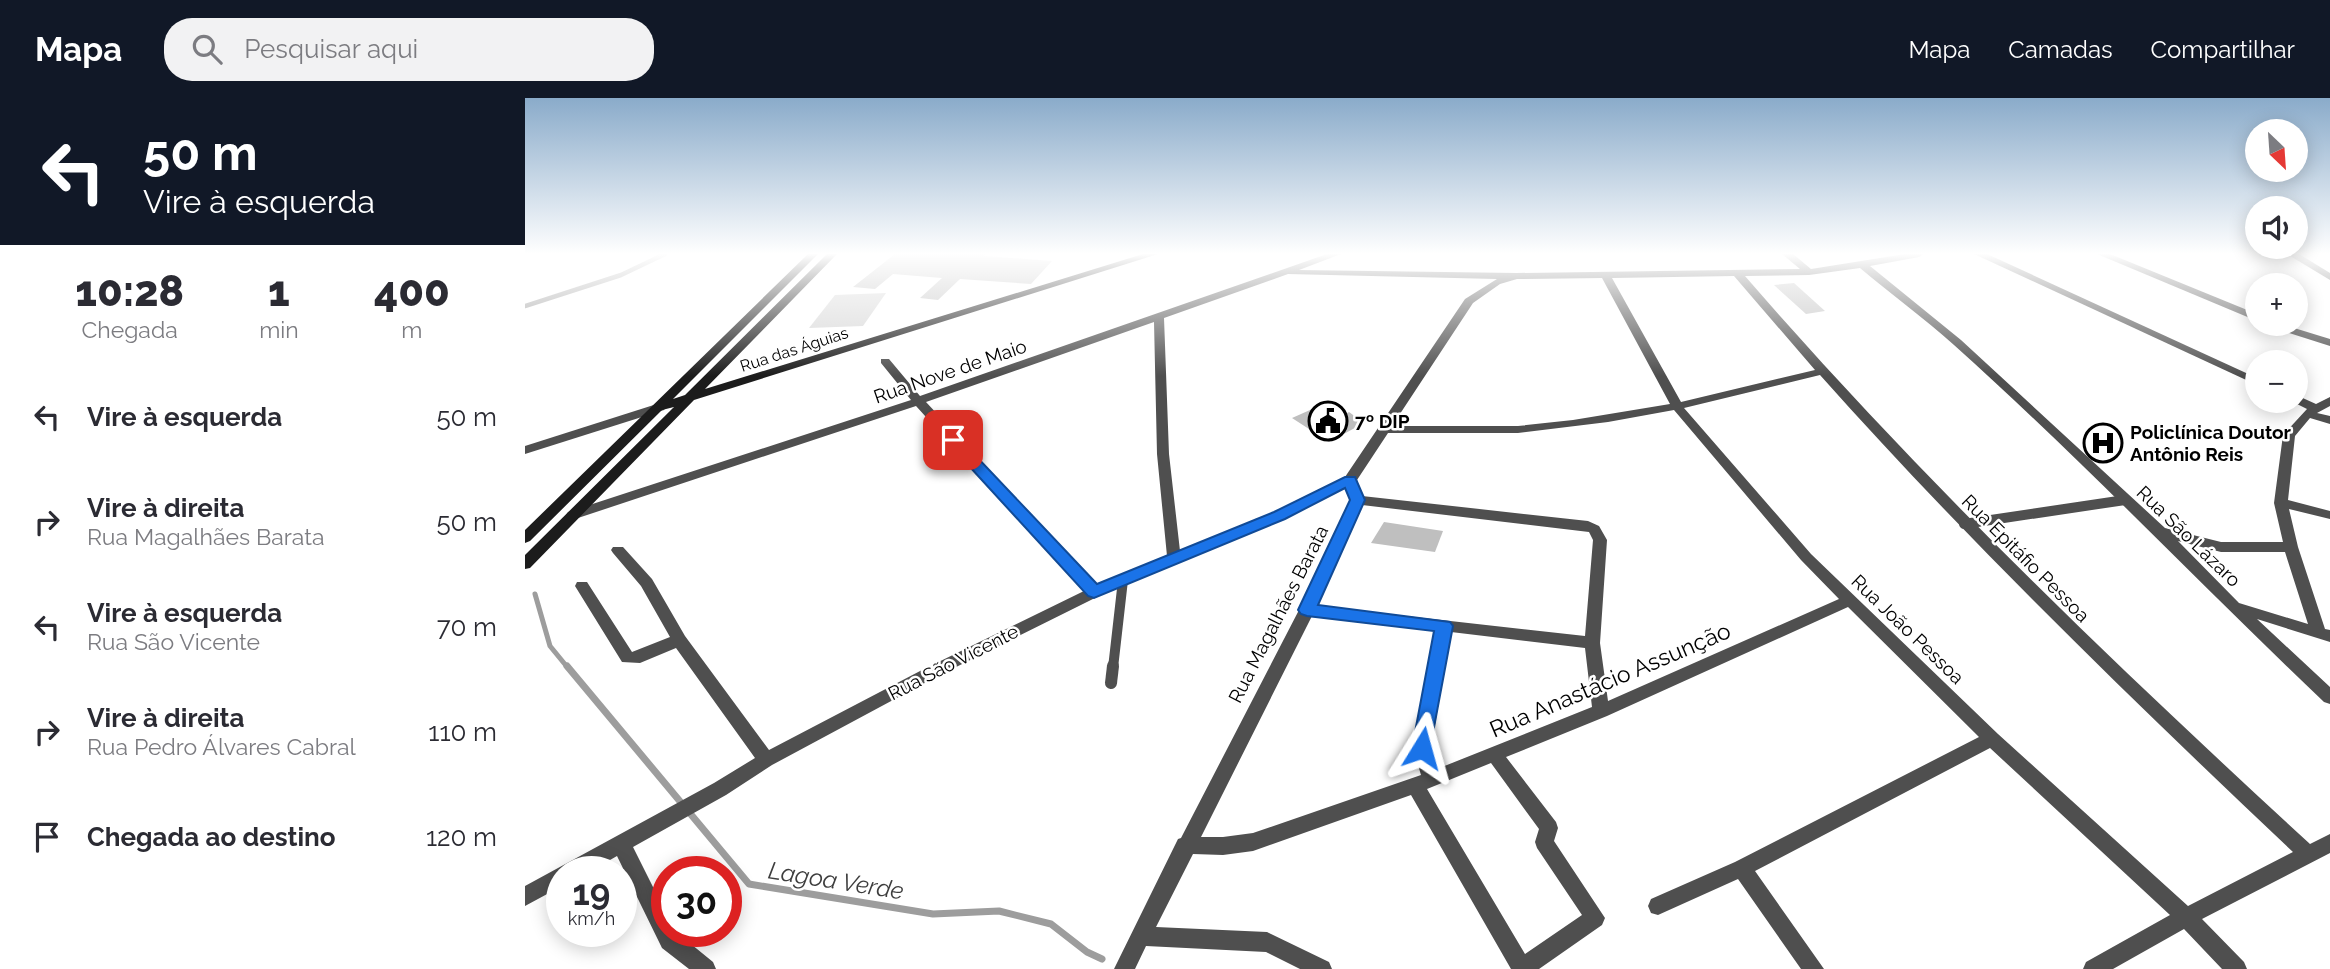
<!DOCTYPE html>
<html lang="pt">
<meta charset="utf-8">
<style>
:root{--surface:#fff;--page:#f2f2f3;--text:#2b2b33;--muted:#7c7c81;--accent:#111827}
body{margin:0;font-family:Raleway,sans-serif;background:var(--page);color:var(--text);height:100vh;display:flex;flex-direction:column;font-size:26px;white-space:nowrap}
*{box-sizing:border-box;margin:0}
p{font-size:23px;color:var(--muted)}
.icon{flex:none;width:38px;height:38px;fill:none;stroke:currentColor;stroke-width:2;stroke-linecap:round;stroke-linejoin:round}
.map{position:relative;flex:1;overflow:hidden}
.sheet{display:flex;flex-direction:column;background:var(--surface);width:525px}
.sheet>*{flex:none}
.top-card{background:#111827;color:#fff;overflow:hidden}
.needle{width:46px;rotate:155deg}
.buttons{position:absolute;left:1720px;top:21px;display:grid;gap:14px}
.buttons a{display:grid;place-items:center;width:63px;height:63px;border-radius:50%;background:var(--surface);box-shadow:0 4px 18px #0003;font-size:35px}
.speed{position:absolute;left:21px;top:758px;display:flex;gap:14px;font-size:35px;font-weight:700;text-align:center}
.speed>*{display:grid;place-content:center;width:91px;height:91px;border-radius:50%;background:var(--surface);box-shadow:0 4px 18px #0003;line-height:1}
.speed small{font-size:18px;font-weight:400}
.speed .limit{border:10px solid #d22;background:#fff;color:#111}
.pin{position:absolute;display:grid;place-items:center;width:60px;height:60px;color:#fff;margin:-30px;border-radius:14px;box-shadow:0 4px 10px #0006}
.me{position:absolute;width:77px;margin:-38px;rotate:8deg;stroke-linejoin:round;filter:drop-shadow(0 0 5px #0008)}
.turn{display:flex;align-items:center;gap:24px;height:147px;padding:0 28px;font-size:32px}
.turn .icon{width:91px;height:91px;stroke-width:2.5}
.turn b{display:block;font-size:49px;line-height:60px}
.eta{display:flex;justify-content:space-evenly;align-items:center;height:119px;text-align:center}
.eta b{font-size:42px;font-weight:800;line-height:49px}
ul{padding:0;list-style:none}
li{display:flex;align-items:center;gap:21px;height:105px;padding:0 28px}
li div{flex:1}
li b{display:block;font-size:26px}
li em{font-style:normal}
header{display:flex;align-items:center;gap:42px;box-sizing:border-box;height:98px;padding:0 35px;background:var(--accent);color:#fff}
header strong{font-size:33px}
nav{display:flex;gap:38px;margin-inline-start:auto;font-size:24px}
.search{width:490px;height:63px;background:var(--page);display:flex;align-items:center;gap:18px;box-sizing:border-box;padding:0 24px;border-radius:28px;color:var(--muted);font-size:26px}
main{display:flex;flex:1;min-height:0}
.map>svg:first-child{display:block}
</style>
<header>
<strong>Mapa</strong>
<div class="search"><svg class="icon" aria-label="search" viewBox="0 0 24 24"><circle cx="10" cy="10" r="6"/><path d="M15 15l6 6"/></svg>Pesquisar aqui</div>
<nav><a>Mapa</a><a>Camadas</a><a>Compartilhar</a></nav>
</header>
<main>
<section class="sheet">
<div class="top-card">
<div class="turn"><svg class="icon" aria-label="left" viewBox="0 0 24 24"><path d="M17 20v-9H6M10 6l-5 5 5 5"/></svg><div><b>50 m</b>Vire à esquerda</div></div>
</div>
<div class="eta">
<div><b>10:28</b><p>Chegada</p></div>
<div><b>1</b><p>min</p></div>
<div><b>400</b><p>m</p></div>
</div>
<ul>
<li><svg class="icon" aria-label="left" viewBox="0 0 24 24"><path d="M17 20v-9H6M10 6l-5 5 5 5"/></svg><div><b>Vire à esquerda</b></div><em>50 m</em></li>
<li><svg class="icon" aria-label="right" viewBox="0 0 24 24"><path d="M7 20v-9h11M14 6l5 5-5 5"/></svg><div><b>Vire à direita</b><p>Rua Magalhães Barata</p></div><em>50 m</em></li>
<li><svg class="icon" aria-label="left" viewBox="0 0 24 24"><path d="M17 20v-9H6M10 6l-5 5 5 5"/></svg><div><b>Vire à esquerda</b><p>Rua São Vicente</p></div><em>70 m</em></li>
<li><svg class="icon" aria-label="right" viewBox="0 0 24 24"><path d="M7 20v-9h11M14 6l5 5-5 5"/></svg><div><b>Vire à direita</b><p>Rua Pedro Álvares Cabral</p></div><em>110 m</em></li>
<li><svg class="icon" aria-label="arrive" viewBox="0 0 24 24"><path d="M6 21V4h12l-3 4 3 4H6"/></svg><div><b>Chegada ao destino</b></div><em>120 m</em></li>
</ul>
</section>
<div class="map">
<svg width="1805" height="871" viewBox="0 0 1805 871">
<rect width="100%" height="100%" fill="#fff"/>
<path fill="#d6d6d6" d="M361 195 338 228 284 230 310 197Z"/>
<g fill="none" stroke-linecap="round" stroke-linejoin="round">
<path stroke="#9d9d9d" stroke-width="4.5" d="M0 208 96 177 140 156"/>
<path stroke="#9d9d9d" stroke-width="5" d="M10 496 25 548 43 570"/>
<path stroke="#9d9d9d" stroke-width="7" d="M42 568 224 786 408 816 474 813 526 826 562 854 577 861"/>
</g>
<g fill="#bfbfbf">
<path d="M370 156H460L459 158 527 163 506 186 435 181 413 202 395 200 417 180 368 176 350 191 328 189Z"/>
<path d="M1269 185 1300 213 1281 216 1249 187Z"/>
<path d="M803 304 821 316 824 314 839 325 804 344 767 320Z"/>
<path d="M859 424 918 433 910 454 846 445Z"/>
</g>
<g fill="none" stroke-linecap="round" stroke-linejoin="round">
<g stroke="#4f4f4f" stroke-width="10">
<path d="M1439 426 1600 402"/>
<path d="M588 570 598 482"/>
</g>
<path stroke="#4f4f4f" stroke-width="12" d="M586 585 588 568"/>
<g fill="#4f4f4f" fill-rule="evenodd">
<path d="M802 156H816L774 172 992 175 1275 171 1257 156H1268L1286 171 1380 156H1399L1394 159 1345 168 1436 242 1640 430 1696 444H1758L1749 405 1758 337 1782 311 1766 303H1771V297L1791 306 1805 299V308L1792 315 1805 318V326L1785 320 1770 338 1763 402 1805 413V421L1764 411 1773 449 1800 531 1805 532V544L1732 521 1805 589V606L1799 604C1675 486 1557 362 1429 247 1399 220 1366 196 1335 170L1284 177 1220 178C1395 380 1588 565 1785 746L1805 736V755L1677 821 1719 864 1722 871H1697L1659 831 1588 871H1558L1561 864 1645 817 1465 650 1230 773 1299 871H1276L1213 781 1133 817 1126 815 1123 808 1126 801 1210 764 1454 639 1323 509 1082 618 981 659 1031 724 1033 730 1029 743 1080 820 1077 827 1014 871H986L886 697 728 753 698 757 668 756 631 829 742 834 804 864 807 871H775L741 854 621 848 610 871H589L653 741 656 740 774 512 825 402 821 389 760 420 574 498 409 580 247 667 201 697 108 749 142 817V833H150L188 864 191 871H164L137 850 92 758 64 774H37V788L0 808V788L189 685 230 660 151 550 115 565 97 564 50 488 52 484H62L107 554 145 539 116 488 88 455 86 452 88 449H98L127 481 160 538 244 652 397 572 559 493 391 308 53 420H43L41 417 43 414 386 302 356 265V261H364L395 298ZM763 176 972 181 940 201 820 379 750 414 655 453 644 356 639 220ZM1209 178 1290 272 1156 304 1087 180ZM1077 180 1145 306 1048 322 993 328H867L948 205 975 186 992 181ZM629 224 632 356 642 458 571 487 401 304ZM1295 277C1444 444 1605 600 1768 754L1663 808 1473 636 1286 456 1159 310ZM1149 312 1276 462 1314 501 1083 603 1075 545 1082 442 1074 428 1063 423 837 398 832 382 863 335H993L1083 324ZM837 407 1064 434 1068 442 1060 538 792 508ZM1653 443 1696 454H1760L1783 526 1714 505ZM787 518 910 533 888 650 896 677 728 735 698 739H676ZM926 534 1060 550 1067 609 912 671 906 650ZM966 665 1014 731 1010 744 1012 750 1057 817 1000 856 902 691Z"/>
<path d="M1449 156H1462L1732 280V287Z"/>
<path d="M1572 156H1585L1732 216V223Z"/>
<path d="M1762 156H1774L1805 175V182Z"/>
<path d="M1741 226H1756L1805 241V248L1742 228Z"/>
<path d="M135 305 139 306 141 309 139 312 0 356V348Z"/>
</g>
<path fill="#1c1c1c" fill-rule="evenodd" d="M283 156H293L148 301 160 297 302 156H312L180 291 618 156H633L169 302 5 470 0 471V457L149 309 137 312 5 443 0 445V432Z"/>
</g>
<linearGradient id="sky" x2="0" y2="1"><stop stop-color="#8aabca"/><stop offset="0.56" stop-color="#fff"/><stop offset="1" stop-color="#fff" stop-opacity="0"/></linearGradient>
<rect width="1805" height="278" fill="url(#sky)"/>
<path fill="#1a73e8" stroke="#114b97" stroke-width="2" d="M428 337 433 339 572 486 749 414 820 379H830L840 402 793 507 925 524 928 528 904 656 897 658 890 656 887 650 909 533 782 518 776 516 773 512 825 402 820 390 760 421 569 500 563 498 423 345V339Z"/>
<defs>
<symbol id="civic-ring" viewBox="-11 -11 22 22"><circle r="9.5" fill="#fff" stroke="#000" stroke-width="1.5"/><path d="M-.6-6.5H3V-4.5H.6V-3L4-1V1h2V6H-6V1h2V-1L-.6-3ZM-1.2 2.5V6h2.4V2.5Z" fill="#000"/></symbol>
<symbol id="hospital-ring" viewBox="-11 -11 22 22"><circle r="9.5" fill="#fff" stroke="#000" stroke-width="1.5"/><path d="M-5-5h3v3.5h4V-5h3V5h-3V1.5h-4V5h-3Z" fill="#000"/></symbol>
</defs>
<g fill-rule="evenodd">
<use href="#civic-ring" x="781" y="301" width="44" height="44"/>
<use href="#hospital-ring" x="1556" y="323" width="44" height="44"/>
</g>
<g text-anchor="middle" stroke-width="5" stroke-linejoin="round" paint-order="stroke">
<g font-size="16" fill="#000" stroke="#fff">
<text transform="translate(269 251) rotate(-18)" y="6">Rua das Águias</text>
</g>
<g font-size="19" fill="#000" stroke="#fff">
<text transform="translate(425 273) rotate(-19)" y="7">Rua Nove de Maio</text>
<text transform="translate(1664 438) rotate(44)" y="7">Rua São Lázaro</text>
<text transform="translate(1501 460) rotate(45)" y="7">Rua Epitáfio Pessoa</text>
<text transform="translate(753 516) rotate(-63)" y="7">Rua Magalhães Barata</text>
<text transform="translate(1383 531) rotate(44)" y="7">Rua João Pessoa</text>
<text transform="translate(428 564) rotate(-27)" y="7">Rua São Vicente</text>
</g>
<g font-size="19" font-weight="bold" fill="#000" stroke="#fff" text-anchor="start">
<text x="830" y="330">7º DIP</text>
<text x="1605" y="341">Policlínica Doutor<tspan x="1605" dy="22">Antônio Reis</tspan></text>
</g>
<g font-size="23" fill="#000" stroke="#fff">
<text transform="translate(1085 582) rotate(-23)" y="8">Rua Anastácio Assunção</text>
</g>
<g font-size="24" font-style="italic" fill="#3e3e3e" stroke="#fff">
<text transform="translate(311 783) rotate(9)" y="8">Lagoa Verde</text>
</g>
</g>
</svg>
<div class="buttons">
<a><svg class="needle" viewBox="-14 -14 28 28"><path d="M0-13l5 13h-10z" fill="#e53935"/><path d="M0 13l5-13h-10z" fill="#7c7c81"/></svg></a>
<a><svg class="icon" aria-label="sound" viewBox="0 0 24 24"><path d="M4 9h4l5-4v14l-5-4H4zM17 9q2 3 0 6"/></svg></a>
<a>+</a>
<a>−</a>
</div>
<div class="speed"><div>19<small>km/h</small></div><div class="limit">30</div></div>
<div class="pin" style="left:428px;top:342px;background:#d93025"><svg class="icon" aria-label="arrive" viewBox="0 0 24 24"><path d="M6 21V4h12l-3 4 3 4H6"/></svg></div>
<svg class="me" style="left:897px;top:650px" viewBox="-20 -20 40 40"><path d="M0-17L14 15 0 8-14 15z" fill="#1a73e8" stroke="#fff" stroke-width="4"/></svg>
</div>
</main>
